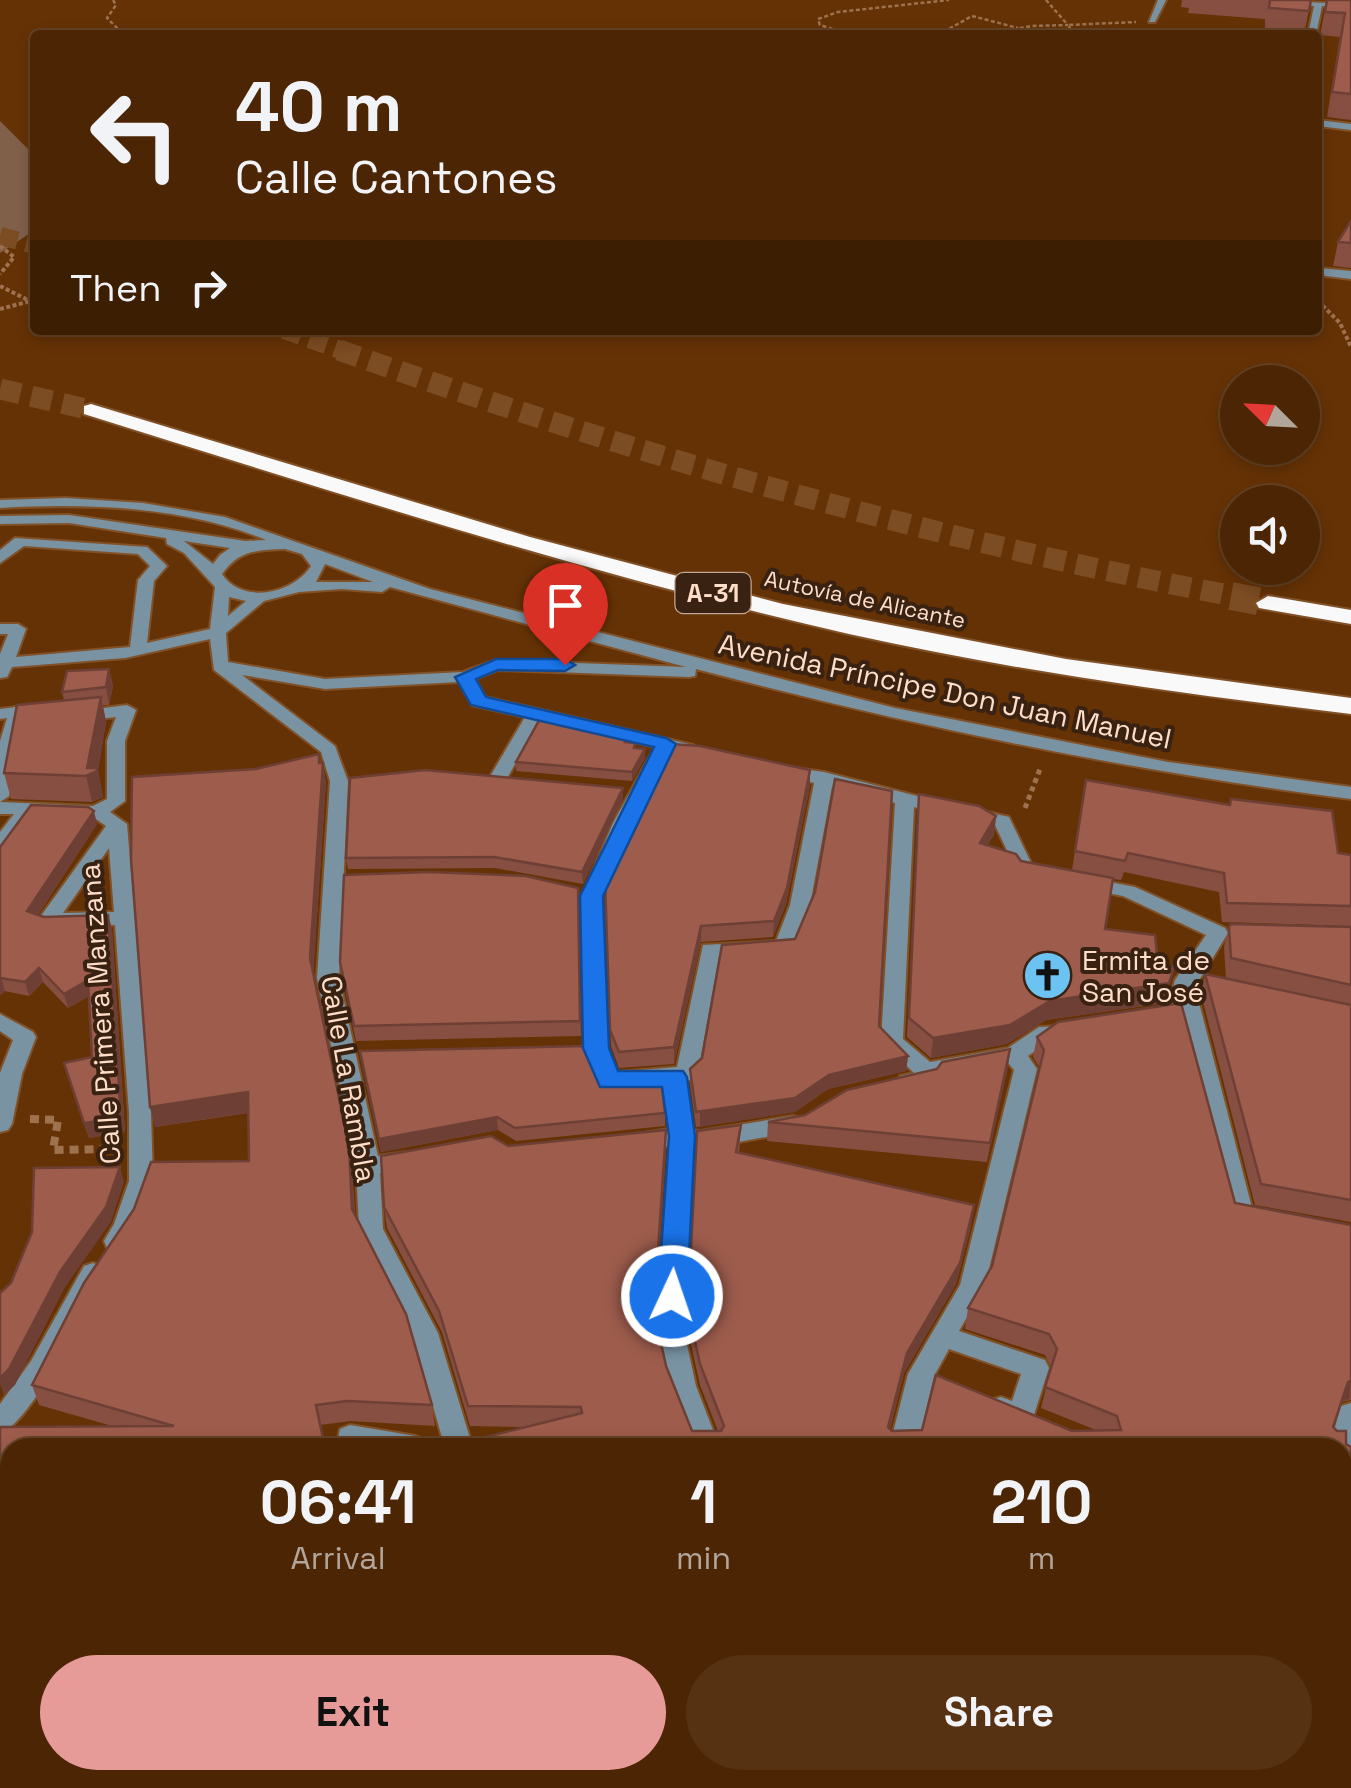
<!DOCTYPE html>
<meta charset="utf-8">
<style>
:root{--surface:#4c2604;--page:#563213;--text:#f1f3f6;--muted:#b2a59a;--line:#634326;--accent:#e69b98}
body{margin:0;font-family:"Space Grotesk",sans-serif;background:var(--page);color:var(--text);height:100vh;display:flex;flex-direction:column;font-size:38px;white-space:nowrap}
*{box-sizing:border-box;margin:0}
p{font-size:32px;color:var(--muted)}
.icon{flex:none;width:55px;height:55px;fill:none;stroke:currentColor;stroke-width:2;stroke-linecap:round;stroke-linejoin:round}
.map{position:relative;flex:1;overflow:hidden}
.panel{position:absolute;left:0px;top:1438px;width:1352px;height:352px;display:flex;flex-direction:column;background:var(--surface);border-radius:30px 30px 0 0;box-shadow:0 5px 15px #0003,0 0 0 2px var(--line)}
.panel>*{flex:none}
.hud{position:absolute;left:30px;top:30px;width:1292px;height:305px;border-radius:10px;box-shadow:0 5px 15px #0003,0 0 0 2px var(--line);background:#4c2604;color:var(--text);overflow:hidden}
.needle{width:65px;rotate:294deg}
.controls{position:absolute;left:1220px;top:365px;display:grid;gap:20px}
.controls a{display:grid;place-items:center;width:100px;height:100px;border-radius:50%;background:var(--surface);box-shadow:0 5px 15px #0003,0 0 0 2px var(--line);font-size:50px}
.pin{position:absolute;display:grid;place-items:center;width:85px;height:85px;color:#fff;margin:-102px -42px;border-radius:50% 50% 50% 0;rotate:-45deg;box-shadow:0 0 10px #0007}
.pin .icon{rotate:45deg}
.me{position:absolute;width:110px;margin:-55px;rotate:3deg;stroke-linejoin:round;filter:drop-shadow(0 0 8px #0008)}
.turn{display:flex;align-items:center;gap:35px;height:210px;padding:0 40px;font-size:45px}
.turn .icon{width:130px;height:130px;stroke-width:2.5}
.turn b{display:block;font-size:70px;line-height:85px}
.then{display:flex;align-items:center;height:95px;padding:0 40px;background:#0003;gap:20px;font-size:38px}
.eta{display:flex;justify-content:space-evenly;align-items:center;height:170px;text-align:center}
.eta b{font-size:60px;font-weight:600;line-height:70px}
.cta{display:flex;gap:20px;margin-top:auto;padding:20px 40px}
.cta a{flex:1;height:115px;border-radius:60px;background:var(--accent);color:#111;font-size:40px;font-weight:600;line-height:115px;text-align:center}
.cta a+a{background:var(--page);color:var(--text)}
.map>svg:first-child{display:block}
</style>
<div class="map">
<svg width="1351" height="1788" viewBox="0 0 1351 1788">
<rect width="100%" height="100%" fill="#653205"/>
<path fill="#81604a" d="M0 121 35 156V230L0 253Z"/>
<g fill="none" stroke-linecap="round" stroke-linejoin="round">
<g stroke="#7c4c22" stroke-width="18" stroke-dasharray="18 9" stroke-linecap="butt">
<path d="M0 236 35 245"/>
<path d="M284 330 346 352"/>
</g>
<g stroke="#7c4c22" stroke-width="21" stroke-dasharray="21 11" stroke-linecap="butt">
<path d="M339 350C635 455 936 541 1244 598"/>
<path d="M0 389 91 410"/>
</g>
<path stroke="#7c4c22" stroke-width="28" stroke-dasharray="28 14" stroke-linecap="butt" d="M1231 596 1268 603"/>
<defs>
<g id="street">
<path d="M1158 0H1166L1155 22H1149Z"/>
<path d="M1261 0 1351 4V8L1322 6 1316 35H1308L1314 6Z"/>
<path d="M1318 120 1351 124V130L1318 126Z"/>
<path d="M1318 268 1351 271V279L1318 275Z"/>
<path d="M66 498 143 503 225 517 430 589 895 708 1168 762 1351 787V799C1129 771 912 726 696 669L695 676 689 677 498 670 475 679 485 697 693 745 702 750 693 755 672 751 633 823 602 896 607 1047 617 1072 677 1067 703 945 776 941 790 905 814 783 779 774 776 770 779 766 824 772 948 804 950 808 941 814 914 807 903 1039 930 1062 1008 1048 1039 1027 1066 1026 1069 1031 1066 1036 1052 1039 1028 1056 1037 1069 985 1286 959 1331 1045 1360 1049 1368 1031 1424C1017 1429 1005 1421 991 1416L988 1408 991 1400 1001 1397 1012 1401 1021 1374 949 1349 934 1376 917 1448H889L908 1374 960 1285 1014 1070 1009 1064 937 1077 934 1084 908 1090 900 1088 897 1082 900 1076 914 1073 881 1041 895 803 832 787 810 905 791 952 719 956 698 1072 695 1078 686 1081 693 1130 700 1131 793 1116 801 1118 805 1124 801 1130 793 1132 700 1149 693 1147 684 1331 696 1386 720 1448H692L670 1386 658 1331 670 1146 639 1150 631 1147 627 1141 631 1135 669 1129 664 1085 601 1086 585 1047 582 896 613 823 655 747 540 720 506 780 497 786 488 780 525 717 472 705 459 682 325 689 242 675 335 746 348 781 339 978 378 1156 407 1152 415 1155 419 1161 415 1167 380 1173 383 1229 438 1333 473 1448H445L412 1333 359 1229 356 1166 317 978 330 781 321 752 214 670 210 639 125 658 12 667 7 677 0 678V654L8 634H0V624H18L26 629 16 657 130 647 138 580 150 566 138 554 24 546 0 563V550L15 538 147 547 167 566 154 581 147 643 210 629 215 587 184 553 167 544 166 538 69 523 0 524V516L69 515 245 541 266 540C184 506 87 503 0 508V500ZM184 541 230 548 220 555 213 564ZM285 549 302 554 311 566C293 594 242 605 222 574 239 550 257 550 285 549ZM325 564 373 582H316ZM390 587 686 667 496 660 463 672 325 679 228 662 226 633 264 601 299 592 342 589 382 592ZM229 597 246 601 228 616Z"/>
<path d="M127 705 136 710 125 741V801L110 812 127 824 151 1113 153 1181 137 1227 125 1248 116 1251 107 1248 104 1241 114 1224 129 1181V1113L115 925 48 927 38 920 106 826 93 817 33 815 7 849 0 851V832L14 814H0V802L93 806 107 799V741L116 717 80 721 71 716 80 711ZM109 848 114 912 63 913Z"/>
<path d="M25 706 34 711 21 725 9 796 0 802V741L7 718 0 719V709Z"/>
<path d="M970 808 1009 817 1033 867 1041 873 1038 877 1019 876 995 825 963 818 961 814 963 810Z"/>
<path d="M1089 878 1135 887 1225 928 1228 933 1195 987 1252 1208 1266 1211 1269 1218 1266 1225 1257 1227 1233 1223 1179 1019 1161 1022 1153 1020 1150 1015 1153 1010 1168 1006 1175 980 1206 935 1123 896 1082 888 1079 884Z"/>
<path d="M0 1014 33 1032 36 1037 22 1074 12 1124 8 1130 0 1132V1073L13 1040 0 1031Z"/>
<path d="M93 1263 102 1266 106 1273C88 1307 32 1422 0 1434V1404L31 1361 84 1266Z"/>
<path d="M1351 1403V1461L1342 1464V1448H1329L1341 1406Z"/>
<path d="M350 1425 416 1436 426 1440 429 1448H336L340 1429Z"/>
</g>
<g id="highway">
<path d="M91 404 530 537 783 604 1066 659 1351 698V714C1183 694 1015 671 849 634 590 575 337 493 84 414V406Z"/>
<path d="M1268 596 1351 610V624L1259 608 1256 603Z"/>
</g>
</defs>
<use href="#street" stroke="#815128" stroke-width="4"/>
<use href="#highway" stroke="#815128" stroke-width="4"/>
<g stroke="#9e724e" stroke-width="2.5" stroke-dasharray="4 2.5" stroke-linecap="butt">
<path d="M113 0 116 5 107 18 124 35"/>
<path d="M1046 0 1068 25"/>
<path d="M1173 30H1210L1218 35"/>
<path d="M851 35 820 25 818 19 838 12 949 0"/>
<path d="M938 35 972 16 1018 28"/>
<path d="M988 35 1031 26 1068 25"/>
<path d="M1074 35 1068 25 1136 22"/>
</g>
<g stroke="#9e724e" stroke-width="4" stroke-dasharray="4 2.5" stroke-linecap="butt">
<path d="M0 246 14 257 0 274"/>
<path d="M0 286 28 300"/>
<path d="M1318 301 1340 323 1351 347"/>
<path d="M0 309 35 300"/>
</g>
<path stroke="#9e724e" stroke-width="5" stroke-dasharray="5 4" stroke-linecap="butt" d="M1025 808 1040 769"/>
<path stroke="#9e724e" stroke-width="8" stroke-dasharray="9 6" stroke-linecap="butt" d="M30 1119 58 1120 53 1150 110 1149"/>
<g stroke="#9e724e" stroke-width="9" stroke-dasharray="11 8" stroke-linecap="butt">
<path d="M0 1622 10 1621"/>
<path d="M0 1636 10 1648"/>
</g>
<use href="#street" fill="#7993a3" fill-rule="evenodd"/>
<use href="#highway" fill="#f9f9f9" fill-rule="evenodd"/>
</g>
<g fill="#874f41">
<path d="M1182 0H1311L1304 34 1265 31V19L1188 13 1189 8 1181 7Z"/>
<path d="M1327 0H1351V120L1327 117 1340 37 1320 35Z"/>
<path d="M1351 221V268L1333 266 1338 242Z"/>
<path d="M109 669 113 686 109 705H103L106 722 98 770 103 797 92 802 11 799 4 773 64 700 62 692Z"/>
<path d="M628 743 635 748 645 749V758L632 781 516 771V762Z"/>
<path d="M319 754 326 782 313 975 352 1166 355 1214 432 1405 435 1426 351 1421 320 1425 10 1448V1608H0V1427L112 1426 39 1405 32 1385 249 1161 248 1113 155 1127 256 769Z"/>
<path d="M810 770V786L786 904 773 937 701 942 674 1064 619 1068 611 1046 605 881Z"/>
<path d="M1086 780 1338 853 1351 855V926L1222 922 1219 892 1124 872 1121 880 1113 879 1105 929 1158 964 1165 1003 1046 1020 1007 1044 931 1058 907 1037 919 794 996 816 994 835 987 845 1021 861 1072 870Z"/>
<path d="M623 788V799L583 884 495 868 348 869 346 858Z"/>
<path d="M97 824 38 915 44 917 108 915 112 929 125 1132 89 1138 68 1077 92 1057 89 996 68 1008 43 982 29 996 5 991 0 995V847Z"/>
<path d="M578 888 581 1036 356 1041 340 962Z"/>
<path d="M1229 927H1351V1222L1255 1205 1201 994 1205 974 1226 978 1224 947Z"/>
<path d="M879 1026 908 1056 906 1071 828 1089 795 1112 696 1127 690 1084V1069Z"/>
<path d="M1037 1037 1235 1203 1351 1225V1400L1341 1402 1333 1427 1346 1444 1351 1447V1500L1346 1498 1351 1788 1342 1780 525 1427 470 1426 442 1332 387 1228 384 1207 508 1146 666 1150 655 1317 666 1366 692 1431H718L700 1385 688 1331V1310L741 1125 739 1153 971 1226 956 1284 904 1373 890 1429 892 1431 1096 1430 1041 1408 1051 1367 1045 1355 965 1329 968 1308 992 1266 1040 1068 1033 1057Z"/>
<path d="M1010 1049 987 1162 767 1141 768 1122 805 1115 937 1069Z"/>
<path d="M360 1051 598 1076 665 1113V1126L516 1141 498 1130 381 1152Z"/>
</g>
<g fill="#6e4035">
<path d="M109 669 113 686 109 705 106 687Z"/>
<path d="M101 697 106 722 98 770 103 797 92 802 86 776Z"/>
<path d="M645 749V758L632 781V772Z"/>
<path d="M323 763 326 782 313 978 310 958Z"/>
<path d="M810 770V786L786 904 773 937 774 921Z"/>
<path d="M623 788V799L583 884 582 872Z"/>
<path d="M94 811 97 824 31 925 27 911Z"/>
<path d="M996 816 994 835 977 862 980 843Z"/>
<path d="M108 915 112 929 125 1132 89 1138 84 1123Z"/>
<path d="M701 926V942L674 1064V1047Z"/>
<path d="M1174 967 1165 1003 1046 1020 1007 1044 931 1058 933 1038 1050 1001Z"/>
<path d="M39 968 43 982 29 996 25 982Z"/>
<path d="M1 977 5 991 0 995V978Z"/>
<path d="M88 980 92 994 68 1008 64 994Z"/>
<path d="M1010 1049 1008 1068 987 1162 990 1143Z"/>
<path d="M908 1056 906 1071 828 1089 795 1112 700 1127V1113L829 1075Z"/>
<path d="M248 1092 252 1112 155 1127 150 1107Z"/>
<path d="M497 1117 498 1130 381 1152 379 1139Z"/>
<path d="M666 1130V1150L654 1332V1311Z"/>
<path d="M349 1146 352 1166 355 1229 352 1209Z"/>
<path d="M120 1167 124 1182 111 1222 65 1287 15 1385 4 1395 0 1384V1378Z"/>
<path d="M974 1205 971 1226 956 1284 904 1373 885 1447 888 1427 907 1353Z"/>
<path d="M1351 1381 1350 1399 1340 1402 1348 1382Z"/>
</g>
<g fill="#9d5c4c" stroke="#6e4035" stroke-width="2.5">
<path d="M1270 0H1311L1309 11 1269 8Z"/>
<path d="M1327 0H1351V94L1332 92 1345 13 1325 12Z"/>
<path d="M1351 221V243L1338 242Z"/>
<path d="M109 669 106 687 62 692 67 671Z"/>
<path d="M101 697 87 768H97V771L86 776 4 773 17 705Z"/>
<path d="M541 717 628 736 625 742 635 743 634 748 645 749 632 772 516 762Z"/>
<path d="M671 744 700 746 810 770 787 888 774 921 701 926 674 1047 619 1052 610 1030 605 881 636 809Z"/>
<path d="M319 754V763H323L310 958 349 1146 352 1209 406 1314 432 1405 347 1401 316 1405 325 1448H10V1588H0V1427L174 1426 32 1385 84 1283 134 1209 151 1162 249 1161 248 1092 150 1107 131 859 132 777 256 769Z"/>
<path d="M425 770 623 788 582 872 494 857 346 858 350 778Z"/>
<path d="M835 779 892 791 879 1026 908 1056 829 1075 795 1098 696 1112 690 1069 702 1058 722 945 795 939 815 892Z"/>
<path d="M1086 780 1230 805 1231 799 1332 811 1338 853 1351 855V906L1227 903 1224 873 1128 853 1125 861 1075 851Z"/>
<path d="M919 794 979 806 996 816 980 843 1016 854 1021 861 1113 878 1105 929 1155 935 1158 964 1174 967 1169 983 1050 1001 1010 1025 933 1038 909 1018Z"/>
<path d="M31 805 88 807 94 811 27 911 44 917 108 915 121 1118 84 1123 64 1063 92 1057 88 980 64 994 39 968 25 982 0 978V847Z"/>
<path d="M429 872 526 876 578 888 580 1021 354 1026 340 962 344 875Z"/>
<path d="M1231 924 1351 927V985L1231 958 1229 927Z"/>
<path d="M1205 974 1351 1005V1200L1261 1184Z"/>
<path d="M1181 1003 1235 1203 1351 1225V1381L1348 1382 1333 1427 1337 1431H1346V1444L1351 1447V1476L1346 1480V1505L1351 1508V1788H205V1780H1342V1448H442L582 1413 581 1407 468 1406 439 1311 384 1207 381 1156 491 1136 508 1146 666 1130 654 1311 666 1366 692 1431H721L724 1426 700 1364 688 1310 697 1131 741 1125 736 1152 974 1205 960 1263 907 1353 888 1427 892 1431 922 1430 936 1375 1072 1431 1121 1430 1117 1416 1045 1387 1057 1349 1049 1334 968 1308 992 1266 1044 1050 1037 1037 1058 1022Z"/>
<path d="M585 1046 598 1076H661L665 1113 515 1128 497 1117 379 1139 360 1051Z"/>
<path d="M1010 1049 990 1143 768 1122 805 1115 847 1090 937 1069 942 1062Z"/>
<path d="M120 1167 106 1207 60 1272 9 1369 0 1378V1293L11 1283 32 1232 34 1168Z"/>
</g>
<path fill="#1a73e8" stroke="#114b97" stroke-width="2.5" d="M496 659H565L575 665 565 671 498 670 476 679 486 697 666 738 676 744 603 896 609 1048 618 1071H683L687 1077 695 1136 687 1296 683 1304 672 1308 662 1304 658 1296 669 1136 662 1087H600L583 1048 580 896 654 747 471 705 455 677Z"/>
<defs>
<symbol id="church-disc" viewBox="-11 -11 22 22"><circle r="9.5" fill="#6cc3f2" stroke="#392211"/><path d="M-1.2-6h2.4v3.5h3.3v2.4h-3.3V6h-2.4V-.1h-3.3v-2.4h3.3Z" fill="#111"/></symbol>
</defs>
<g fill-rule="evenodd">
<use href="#church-disc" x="1020" y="948" width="55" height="55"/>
</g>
<g text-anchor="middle" stroke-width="8" stroke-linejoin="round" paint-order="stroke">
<g font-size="22" fill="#fedec9" stroke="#392211">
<text transform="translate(865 599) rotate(12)" y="8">Autovía de Alicante</text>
</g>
<rect fill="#392211" stroke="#c3a692" stroke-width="2.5" x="675.5" y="573" width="75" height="40" rx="8"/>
<g font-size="25" font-weight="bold" fill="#fedec9">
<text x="713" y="602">A-31</text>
</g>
<g font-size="28" fill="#fedec9" stroke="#392211">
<text transform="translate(945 691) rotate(12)" y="10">Avenida Príncipe Don Juan Manuel</text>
<text transform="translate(100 1014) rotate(-94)" y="10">Calle Primera Manzana</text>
<text transform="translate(349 1079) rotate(80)" y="10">Calle La Rambla</text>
</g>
<g font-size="28" fill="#fedec9" stroke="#392211" text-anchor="start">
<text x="1082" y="970">Ermita de<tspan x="1082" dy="32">San José</tspan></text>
</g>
</g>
</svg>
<div class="controls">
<a><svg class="needle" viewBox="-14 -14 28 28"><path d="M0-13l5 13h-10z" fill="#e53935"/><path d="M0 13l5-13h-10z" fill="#b2a59a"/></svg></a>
<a><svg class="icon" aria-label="sound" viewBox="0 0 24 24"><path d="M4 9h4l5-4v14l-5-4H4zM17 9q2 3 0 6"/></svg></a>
</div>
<div class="pin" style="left:565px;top:665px;background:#d93025"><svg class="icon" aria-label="arrive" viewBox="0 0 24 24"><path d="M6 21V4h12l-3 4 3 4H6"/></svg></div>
<svg class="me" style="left:672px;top:1296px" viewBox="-20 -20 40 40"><circle r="17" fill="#1a73e8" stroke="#fff" stroke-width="3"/><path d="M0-11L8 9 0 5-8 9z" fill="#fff"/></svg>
<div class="hud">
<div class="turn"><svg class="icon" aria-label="left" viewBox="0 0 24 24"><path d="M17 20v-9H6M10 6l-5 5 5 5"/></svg><div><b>40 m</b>Calle Cantones</div></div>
<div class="then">Then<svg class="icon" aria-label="right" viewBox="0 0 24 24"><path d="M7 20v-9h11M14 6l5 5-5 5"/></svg></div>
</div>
<section class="panel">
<div class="eta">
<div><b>06:41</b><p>Arrival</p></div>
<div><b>1</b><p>min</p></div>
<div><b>210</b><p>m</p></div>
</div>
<div class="cta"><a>Exit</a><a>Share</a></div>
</section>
</div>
